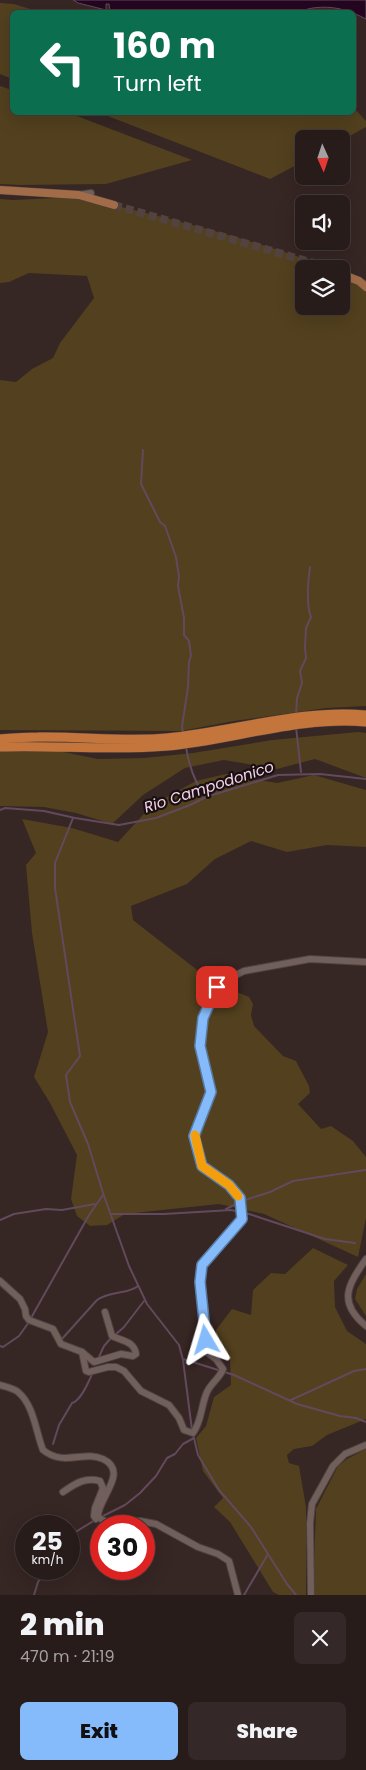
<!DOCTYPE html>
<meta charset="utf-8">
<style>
:root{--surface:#281c1b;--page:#342928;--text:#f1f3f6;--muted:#a5a1a3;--line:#443a3a;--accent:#86bbfb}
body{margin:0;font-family:Poppins,sans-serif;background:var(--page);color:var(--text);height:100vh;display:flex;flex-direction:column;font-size:19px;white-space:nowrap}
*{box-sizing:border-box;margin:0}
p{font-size:16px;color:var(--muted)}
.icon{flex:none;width:28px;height:28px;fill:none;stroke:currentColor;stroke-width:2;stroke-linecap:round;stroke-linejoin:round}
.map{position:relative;height:1595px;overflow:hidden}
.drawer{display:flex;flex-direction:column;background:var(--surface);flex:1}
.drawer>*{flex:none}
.banner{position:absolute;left:10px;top:10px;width:346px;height:105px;border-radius:8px;box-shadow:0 5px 20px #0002,0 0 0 1px var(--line);background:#0b6e4f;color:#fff;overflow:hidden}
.needle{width:32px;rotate:177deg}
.fabs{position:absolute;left:295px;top:130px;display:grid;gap:10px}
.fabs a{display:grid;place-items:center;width:55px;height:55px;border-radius:8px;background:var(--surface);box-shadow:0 5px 20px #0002,0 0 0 1px var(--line);font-size:25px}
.speed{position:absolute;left:15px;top:1515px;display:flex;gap:10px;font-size:25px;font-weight:700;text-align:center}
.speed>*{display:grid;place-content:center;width:65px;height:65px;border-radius:50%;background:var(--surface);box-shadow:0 5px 20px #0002,0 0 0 1px var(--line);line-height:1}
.speed small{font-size:12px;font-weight:400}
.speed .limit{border:8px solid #d22;background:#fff;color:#111}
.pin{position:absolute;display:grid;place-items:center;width:42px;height:42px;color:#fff;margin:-21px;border-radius:10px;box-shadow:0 2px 8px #0006}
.me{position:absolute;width:55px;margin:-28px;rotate:353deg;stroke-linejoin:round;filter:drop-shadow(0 0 4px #0008)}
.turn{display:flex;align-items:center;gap:18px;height:105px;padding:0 20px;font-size:22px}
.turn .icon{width:65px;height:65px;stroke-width:2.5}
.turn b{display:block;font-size:35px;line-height:42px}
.round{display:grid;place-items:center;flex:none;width:52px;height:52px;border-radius:8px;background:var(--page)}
.headline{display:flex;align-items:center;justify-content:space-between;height:85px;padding:0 20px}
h1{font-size:30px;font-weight:800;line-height:38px}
.cta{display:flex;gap:10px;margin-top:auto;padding:10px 20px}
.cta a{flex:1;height:58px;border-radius:8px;background:var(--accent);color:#111;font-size:20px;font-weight:800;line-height:58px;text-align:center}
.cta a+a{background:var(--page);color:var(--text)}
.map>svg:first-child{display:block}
</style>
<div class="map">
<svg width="366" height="1595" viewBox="0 0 366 1595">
<rect width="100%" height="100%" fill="#362624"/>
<g fill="#52401e">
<path d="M0 3 14 4 40 12H12V79L0 74Z"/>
<path d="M0 86 12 90V112L69 113 192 160 106 184 20 185 0 184Z"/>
<path d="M354 108 366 121V127L341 141V139H304V161L270 179 100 113 354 112Z"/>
<path d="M78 197C164 216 250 239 334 269H304V306H341V271L366 280V706L326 708 234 721 181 731 0 730V380L16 382 32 369 53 358 60 343 94 298 87 276 29 273 9 282 0 283V199L13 200Z"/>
<path d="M358 732 366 733V778L315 759 277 769 224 760 185 768 143 795 112 824 76 813 44 807 0 806V752H63L98 759 144 758 193 753 272 740Z"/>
<path d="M226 774 277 783 314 775 366 790V847L327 845 287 852 251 841 215 859 187 884 131 906 133 920 210 980 225 990H232L249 997 253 1004 251 1015 254 1026 283 1056 296 1061 309 1086 310 1093 298 1104 321 1129 331 1126 353 1141 366 1157V1218L358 1257 264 1214 219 1204 125 1214 107 1225 90 1226 77 1216 71 1199 77 1155 50 1103 34 1077 48 1032 32 933 26 865 36 853 22 819 72 828 118 842 152 805 196 781Z"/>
<path d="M313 1248 348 1265 334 1281 335 1307 347 1331 366 1344V1419L327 1435 312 1446 294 1449 287 1455 289 1463 299 1466 306 1507V1595H279L273 1592 230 1522 214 1507 223 1498 203 1471 196 1438 206 1426 214 1397 231 1385 230 1359 212 1345 216 1330 232 1309 251 1315 253 1290 271 1273 285 1274Z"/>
<path d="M366 1274V1316L355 1299 357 1289Z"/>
<path d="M366 1449V1595H315L313 1591 316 1509 338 1466 347 1459Z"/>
</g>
<path fill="#250621" stroke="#62495c" d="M73 0H366V19C358 15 352 12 344 10 332 6 310 6 300 12H116L110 11 109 4H106V10L78 3Z"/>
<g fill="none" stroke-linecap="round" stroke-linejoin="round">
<g stroke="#62495c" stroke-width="2">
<path d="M143 450 141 484 160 522 165 526 176 557 179 577 178 586 184 618V635L189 641 191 656 189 662 188 687 182 727 183 732"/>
<path d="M296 715 297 698 302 683 300 671 306 658 305 647 306 628 311 617C306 605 308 579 310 567"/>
<path d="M296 727 301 772"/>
<path d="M186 747C189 765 194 783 206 797"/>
<path d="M0 810 5 808 44 811 75 818 119 825 156 818 190 805 206 797 278 775 320 774 366 779"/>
<path d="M73 818 55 863V888L80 1056 66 1075 70 1102 88 1144 103 1193 129 1266 147 1304 179 1345 183 1360 192 1430"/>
<path d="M242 1201 270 1192 293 1181 365 1170"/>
<path d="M226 1209 238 1203"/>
<path d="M111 1214H164L231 1210 249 1214 325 1239 355 1243"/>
<path d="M0 1220 14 1214 46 1209 62 1210 95 1204"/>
<path d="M31 1318 89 1215 103 1195"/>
<path d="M115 1335 124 1327 144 1301"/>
<path d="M61 1340 97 1300C110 1291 129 1294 138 1286"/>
<path d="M0 1346 3 1347 19 1336 29 1322"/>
<path d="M98 1359 104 1346 111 1338"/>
<path d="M183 1359 234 1375 297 1404 340 1416 356 1418 366 1422"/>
<path d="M291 1400 354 1371 366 1369"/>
<path d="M193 1434 198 1455 219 1490 251 1527 287 1584 296 1595"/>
<path d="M53 1444 59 1425 72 1403C81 1401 89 1381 93 1372"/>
<path d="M101 1517 125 1505 140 1493 156 1476 167 1458 175 1454 183 1444 194 1438"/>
<path d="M69 1536 95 1520"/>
<path d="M34 1595 38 1582 47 1569"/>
<path d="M244 1595 268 1554"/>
</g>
<path stroke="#524341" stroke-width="8" stroke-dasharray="8 4" stroke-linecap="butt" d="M114 205 317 264"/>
<defs>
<g id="minor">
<path d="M79 195 91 193"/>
<path d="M366 1259C348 1285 337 1302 366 1326"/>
<path d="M0 1281 20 1299 25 1309 26 1316 29 1320 53 1329 61 1344 82 1352 86 1371 89 1372 108 1367H116L124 1371 141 1391 169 1405 179 1418 184 1430 193 1433C202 1421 201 1405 207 1392 211 1383 220 1378 223 1369L216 1359 204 1350C209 1325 194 1288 202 1266 206 1257 234 1228 242 1219L240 1198 229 1185 202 1166 194 1137 211 1092 200 1046 203 1018 218 984 244 971 310 959 366 962"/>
<path d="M82 1352 94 1362 121 1354 133 1356 136 1354C134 1341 122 1341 112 1336L105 1312"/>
<path d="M0 1385C6 1387 13 1388 18 1392 34 1405 36 1433 43 1450 64 1467 84 1450 103 1459 130 1472 97 1499 98 1517L106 1522 140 1521 156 1524 198 1547 218 1554 229 1561 238 1595"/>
<path d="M63 1492C76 1483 85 1477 100 1481L103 1488 95 1508 94 1516 96 1519 98 1517"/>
<path d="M311 1595 310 1523 312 1504 333 1466 345 1454 366 1445"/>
</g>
<g id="major">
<path d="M0 190 79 195 114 205"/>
<path d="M317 264 329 269"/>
<path d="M341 274 359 281 366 287"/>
</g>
<g id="highway">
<path d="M0 739C13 738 25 737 38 737 81 736 124 742 167 738 233 732 299 709 366 715"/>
<path d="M0 747C56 745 111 751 167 746 233 740 299 716 366 722"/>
</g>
</defs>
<use href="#minor" stroke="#504341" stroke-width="8"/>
<use href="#major" stroke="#504341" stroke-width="9"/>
<use href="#highway" stroke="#504341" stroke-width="10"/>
<use href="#minor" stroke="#715f5c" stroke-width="6"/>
<use href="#major" stroke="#a26c48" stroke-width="8"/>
<use href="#highway" stroke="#c3753b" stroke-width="9"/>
</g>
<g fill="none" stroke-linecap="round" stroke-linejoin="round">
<defs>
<path id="route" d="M206 1340 200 1282 202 1265 242 1219 240 1198 229 1185 202 1166 194 1136 211 1092 200 1046 203 1018 217 987"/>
</defs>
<use href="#route" stroke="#577aa3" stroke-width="12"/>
<use href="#route" stroke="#86bbfb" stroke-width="9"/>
<path stroke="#f59e0b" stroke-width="9" d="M195 1135 202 1166 229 1185 238 1196"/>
</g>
<g text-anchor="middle" stroke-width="4.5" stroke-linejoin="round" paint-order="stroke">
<g font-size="15" font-style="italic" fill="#f7d1ee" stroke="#181110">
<text transform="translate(209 787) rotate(-18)" y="5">Rio Campodonico</text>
</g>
</g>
</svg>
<div class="fabs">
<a><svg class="needle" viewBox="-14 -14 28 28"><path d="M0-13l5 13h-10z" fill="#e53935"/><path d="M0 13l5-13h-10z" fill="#a5a1a3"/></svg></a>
<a><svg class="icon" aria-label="sound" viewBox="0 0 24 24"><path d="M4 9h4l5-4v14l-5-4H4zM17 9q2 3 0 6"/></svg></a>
<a><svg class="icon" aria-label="layers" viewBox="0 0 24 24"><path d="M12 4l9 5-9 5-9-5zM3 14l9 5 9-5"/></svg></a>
</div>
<div class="speed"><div>25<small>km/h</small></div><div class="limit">30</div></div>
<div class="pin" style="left:217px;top:987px;background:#d93025"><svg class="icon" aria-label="arrive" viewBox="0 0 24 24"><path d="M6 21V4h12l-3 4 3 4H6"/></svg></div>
<svg class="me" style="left:206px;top:1340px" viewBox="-20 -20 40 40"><path d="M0-17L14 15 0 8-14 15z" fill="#86bbfb" stroke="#fff" stroke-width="4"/></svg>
<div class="banner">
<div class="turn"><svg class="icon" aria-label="left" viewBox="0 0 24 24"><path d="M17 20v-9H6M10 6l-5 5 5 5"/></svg><div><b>160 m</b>Turn left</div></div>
</div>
</div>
<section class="drawer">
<div class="headline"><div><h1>2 min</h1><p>470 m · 21:19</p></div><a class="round"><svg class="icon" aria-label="close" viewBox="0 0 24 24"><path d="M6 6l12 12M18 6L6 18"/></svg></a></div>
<div class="cta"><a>Exit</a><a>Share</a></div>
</section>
